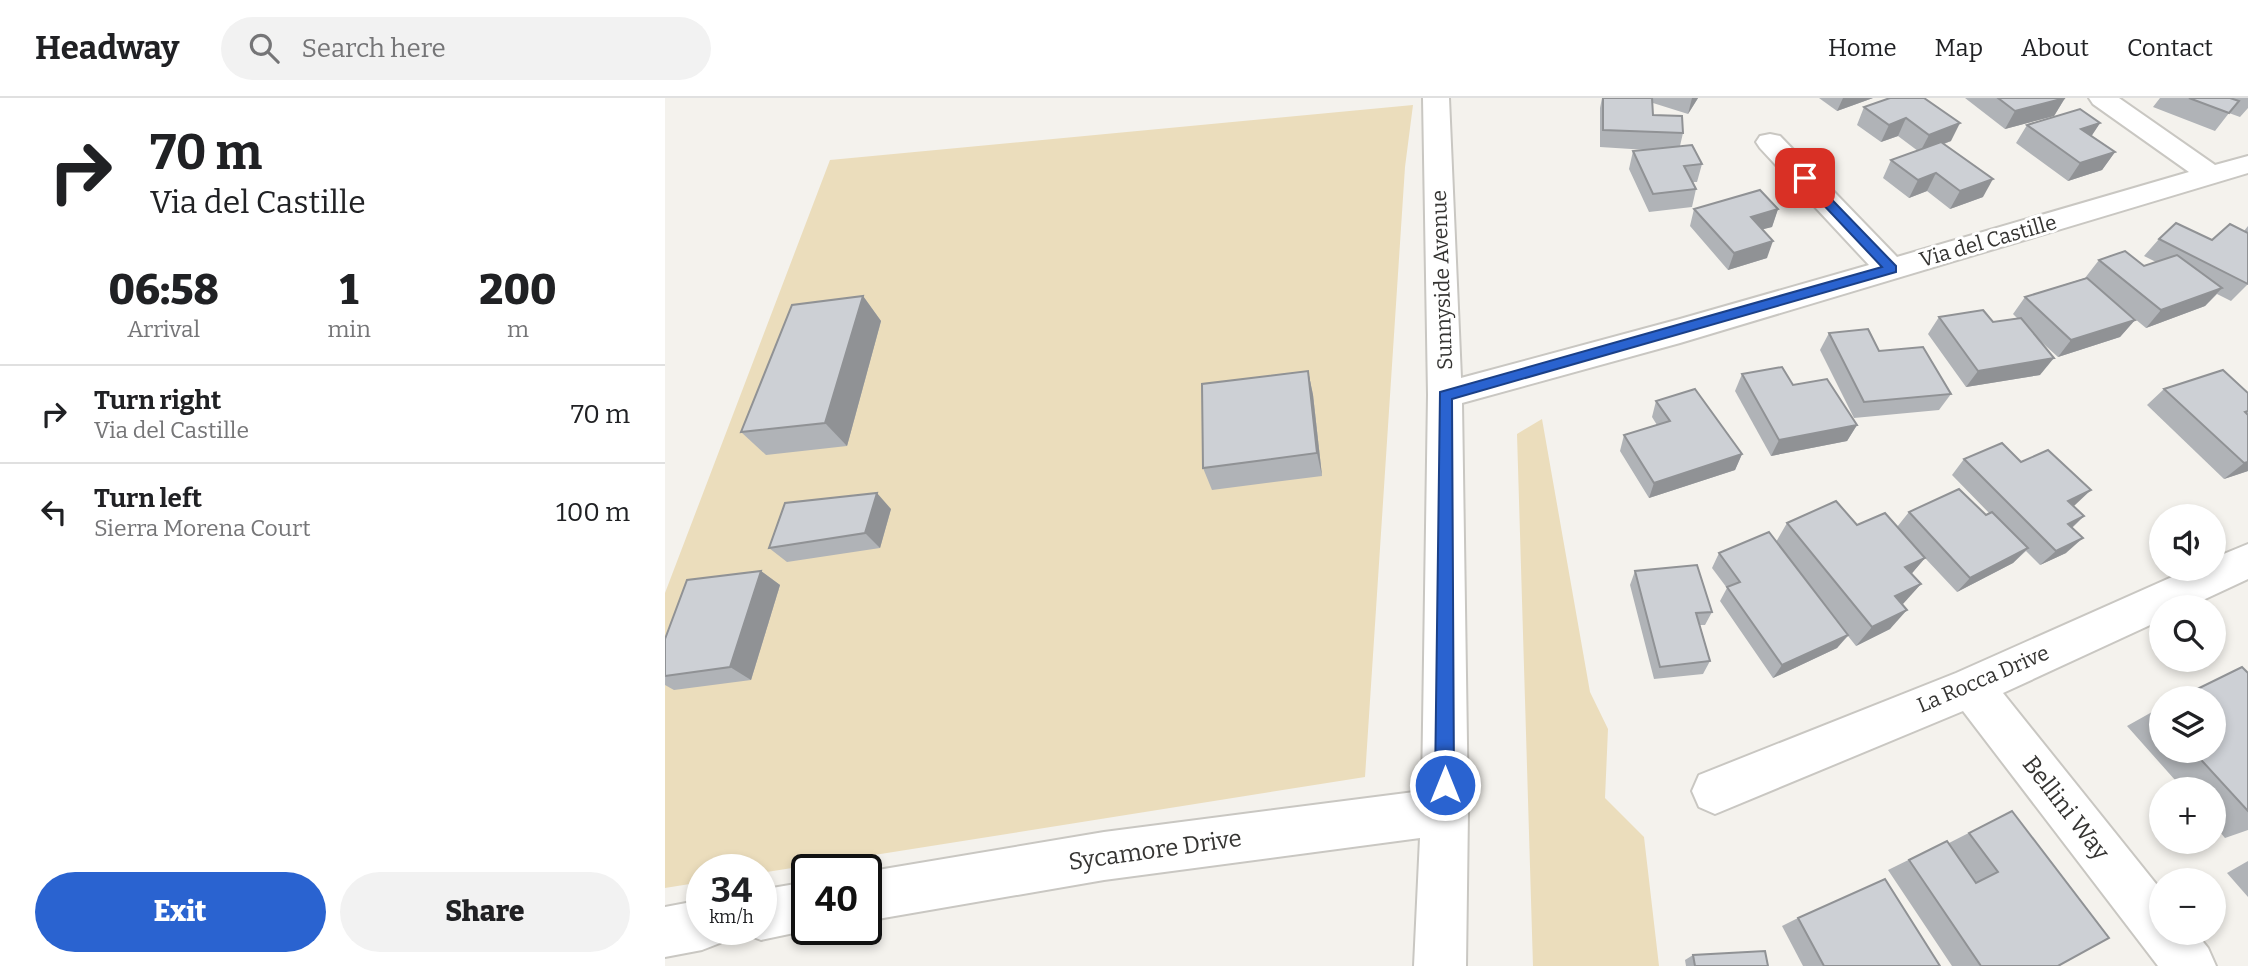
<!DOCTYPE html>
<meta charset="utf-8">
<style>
:root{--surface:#fff;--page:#f2f2f2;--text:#202124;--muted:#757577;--line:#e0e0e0;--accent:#2a63d0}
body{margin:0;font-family:Bitter,serif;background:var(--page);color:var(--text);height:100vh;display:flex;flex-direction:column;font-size:26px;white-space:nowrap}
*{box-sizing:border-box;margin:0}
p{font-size:23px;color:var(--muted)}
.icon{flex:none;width:38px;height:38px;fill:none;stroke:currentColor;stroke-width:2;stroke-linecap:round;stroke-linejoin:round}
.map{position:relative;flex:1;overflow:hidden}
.drawer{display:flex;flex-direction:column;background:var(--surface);width:665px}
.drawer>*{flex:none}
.banner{background:#fff;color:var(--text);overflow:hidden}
.controls{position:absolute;left:1484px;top:406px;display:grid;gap:14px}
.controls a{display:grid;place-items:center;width:77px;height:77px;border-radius:50%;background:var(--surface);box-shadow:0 4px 10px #0003;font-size:35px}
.speed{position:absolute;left:21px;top:756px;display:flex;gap:14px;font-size:35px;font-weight:700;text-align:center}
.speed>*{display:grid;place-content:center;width:91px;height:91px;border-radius:50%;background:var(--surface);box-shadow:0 4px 10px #0003;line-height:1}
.speed small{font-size:18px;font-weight:400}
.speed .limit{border:4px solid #111;border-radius:10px;background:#fff;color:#111}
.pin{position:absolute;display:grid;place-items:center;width:60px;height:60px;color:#fff;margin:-30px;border-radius:14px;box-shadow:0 4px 10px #0006}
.me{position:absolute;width:77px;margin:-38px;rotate:0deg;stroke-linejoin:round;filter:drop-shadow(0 0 5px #0008)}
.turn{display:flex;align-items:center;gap:24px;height:147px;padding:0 35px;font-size:32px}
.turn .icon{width:91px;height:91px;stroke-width:2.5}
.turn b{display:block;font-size:49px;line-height:60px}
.eta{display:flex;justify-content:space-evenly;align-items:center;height:119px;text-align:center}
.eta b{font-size:42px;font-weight:800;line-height:49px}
.button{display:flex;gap:14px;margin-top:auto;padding:14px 35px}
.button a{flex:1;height:80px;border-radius:42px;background:var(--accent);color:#fff;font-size:28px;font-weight:800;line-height:80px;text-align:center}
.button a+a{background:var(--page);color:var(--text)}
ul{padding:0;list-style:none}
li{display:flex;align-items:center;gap:21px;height:98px;padding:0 35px;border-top:2px solid var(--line)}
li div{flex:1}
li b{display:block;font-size:26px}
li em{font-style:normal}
header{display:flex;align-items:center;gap:42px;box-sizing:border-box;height:98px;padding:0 35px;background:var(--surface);border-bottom:2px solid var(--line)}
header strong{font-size:33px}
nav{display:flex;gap:38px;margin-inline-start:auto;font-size:24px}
.search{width:490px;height:63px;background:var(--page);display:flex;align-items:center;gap:18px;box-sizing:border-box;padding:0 24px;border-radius:38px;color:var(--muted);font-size:26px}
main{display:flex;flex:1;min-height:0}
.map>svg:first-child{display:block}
</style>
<header>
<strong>Headway</strong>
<div class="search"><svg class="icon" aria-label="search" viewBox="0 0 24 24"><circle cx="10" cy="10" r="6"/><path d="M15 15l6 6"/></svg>Search here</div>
<nav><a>Home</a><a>Map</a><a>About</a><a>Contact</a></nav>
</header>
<main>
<section class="drawer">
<div class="banner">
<div class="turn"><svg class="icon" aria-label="right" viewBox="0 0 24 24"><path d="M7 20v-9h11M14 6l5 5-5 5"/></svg><div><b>70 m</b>Via del Castille</div></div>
</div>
<div class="eta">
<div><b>06:58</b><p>Arrival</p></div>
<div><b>1</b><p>min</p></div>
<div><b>200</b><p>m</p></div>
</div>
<ul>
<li><svg class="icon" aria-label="right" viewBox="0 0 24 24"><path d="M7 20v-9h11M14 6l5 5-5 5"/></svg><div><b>Turn right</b><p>Via del Castille</p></div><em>70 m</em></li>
<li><svg class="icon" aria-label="left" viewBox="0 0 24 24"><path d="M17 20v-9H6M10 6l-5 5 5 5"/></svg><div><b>Turn left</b><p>Sierra Morena Court</p></div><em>100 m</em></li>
</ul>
<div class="button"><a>Exit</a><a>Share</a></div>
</section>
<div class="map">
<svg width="1583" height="868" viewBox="0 0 1583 868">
<rect width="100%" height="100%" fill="#f4f2ed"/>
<g fill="#ebddbc">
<path d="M748 7 740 69 700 679 96 775V772H37V784L0 790V495L165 62Z"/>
<path d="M877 321 925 594 943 631 940 700 979 739 994 868H868L852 336Z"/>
</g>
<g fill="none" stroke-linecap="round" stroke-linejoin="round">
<defs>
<g id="minor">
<path d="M758 0H784L796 280 1015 221 1204 167 1095 50 1091 44 1095 38 1105 36 1115 38 1232 159 1524 74 1428 6 1424 0H1454L1550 67 1583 58V75L1015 245 797 305 803 713 801 868H749L755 740 439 782 201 823V774L439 734 757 693 763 297Z"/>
<path d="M1583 446V481L1523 509H1496V522L1338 595 1496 792V835H1531L1543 850 1551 868H1493L1298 613 1050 716 1034 709 1027 693 1034 677 1291 575 1525 471H1549V460Z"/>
<path d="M142 784V831H148L96 842 78 835 77 831H96V792Z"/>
<path d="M37 802V831H60L55 845 37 852 0 859V809Z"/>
</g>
</defs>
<use href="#minor" stroke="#c9c7c2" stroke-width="4"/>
<use href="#minor" fill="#fff" fill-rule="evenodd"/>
</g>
<g fill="#b0b3b7">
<path d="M937 0H1033L1023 16 988 5V17L1018 35 1015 48 1037 66 1032 84H1028L1031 91 1027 109 984 114 964 71 968 53 982 52 935 49V10Z"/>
<path d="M1154 0H1208L1172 13Z"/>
<path d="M1225 0 1286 43 1279 46 1318 99 1285 111 1262 93 1244 100 1218 80 1226 62 1253 53 1233 38 1216 44 1192 27 1199 9Z"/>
<path d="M1300 0H1400L1389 18 1340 31Z"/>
<path d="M1495 0H1583V10L1575 19 1564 15 1550 33 1488 9Z"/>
<path d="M1435 25 1426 38 1450 54 1437 72 1403 83 1351 45 1362 27Z"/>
<path d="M1029 111H1113L1107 129 1097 131 1102 160 1063 172 1025 128Z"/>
<path d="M1583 128V186L1566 203 1552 196 1540 208 1481 230 1441 197 1470 222 1455 239 1393 259 1371 239 1375 277 1301 289 1263 236 1274 219 1328 224 1352 220 1348 216 1360 199 1420 180 1434 162 1479 168 1491 164 1479 158 1494 141 1547 142 1579 133Z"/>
<path d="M198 198 216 223 182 348 101 357 76 334Z"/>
<path d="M1164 235 1214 253 1286 296 1274 312 1189 320 1155 252Z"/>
<path d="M643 273 648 297 657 378 547 392 538 370Z"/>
<path d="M1077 276 1128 287 1192 327 1182 343 1106 358 1070 293Z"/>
<path d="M1499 291 1583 295V373L1559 381 1482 307Z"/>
<path d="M991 303 1077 356 1070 372 984 400 955 353 959 337 992 327 987 319Z"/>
<path d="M1299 361 1356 364 1409 408 1419 418 1407 430 1401 455 1375 467 1361 453 1348 465 1292 494 1260 460 1246 476 1256 486 1237 506 1225 531 1191 548 1183 538 1172 550 1108 580 1055 503 1062 490 1047 470 1054 455 1111 444 1122 425 1232 429 1244 414 1321 417 1325 416 1287 377Z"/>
<path d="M226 411 215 450 122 464 104 450Z"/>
<path d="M96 473 115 487 86 582 9 592 0 587V541Z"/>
<path d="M970 473 1047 514 1040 527H1035L1045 563 1038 576 989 581 965 487Z"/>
<path d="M1583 575V732L1560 740 1549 727V691H1518L1462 628 1496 609V653H1549Z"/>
<path d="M1347 713 1393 868H1287L1223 772 1282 743 1284 745Z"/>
<path d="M1583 763V799L1562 775Z"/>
<path d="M1133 820 1275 868H1138L1117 828Z"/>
<path d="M1028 857 1103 868H1021L1020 862Z"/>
</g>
<g fill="#909295">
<path d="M1027 0H1033L1023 16Z"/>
<path d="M1178 0H1208L1172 13Z"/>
<path d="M1400 0 1389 18 1340 31 1350 13Z"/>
<path d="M1241 20 1233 38 1216 44 1224 27Z"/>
<path d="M1295 25 1286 43 1255 54 1264 37Z"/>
<path d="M1435 25 1424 42 1416 31Z"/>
<path d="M1450 54 1437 72 1403 83 1415 65Z"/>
<path d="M1271 75 1262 93 1244 100 1253 82Z"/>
<path d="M1328 81 1318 99 1285 111 1295 93Z"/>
<path d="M1113 111 1107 129 1080 136 1086 119Z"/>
<path d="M1108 143 1102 160 1063 172 1069 155Z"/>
<path d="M1557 190 1540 208 1481 230 1496 212Z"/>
<path d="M198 198 216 223 182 348 160 325Z"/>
<path d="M1470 222 1455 239 1393 259 1406 242Z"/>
<path d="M1389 260 1375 277 1301 289 1313 273Z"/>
<path d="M643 273 648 297 657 378 652 355Z"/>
<path d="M1192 327 1182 343 1106 358 1114 342Z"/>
<path d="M1077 356 1070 372 984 400 989 385Z"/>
<path d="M1583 364V373L1559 381 1579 365Z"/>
<path d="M1426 392 1409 408 1403 403Z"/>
<path d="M212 395 226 411 215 450 200 435Z"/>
<path d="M1419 418 1403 433V426Z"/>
<path d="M1418 440 1401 455 1375 467 1391 453Z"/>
<path d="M1363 450 1348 465 1292 494 1305 480Z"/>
<path d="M1260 460 1243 480 1240 469Z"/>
<path d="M96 473 115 487 86 582 65 569Z"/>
<path d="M1256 486 1238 506 1213 517 1230 498Z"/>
<path d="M1242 512 1225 531 1191 548 1207 529Z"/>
<path d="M1183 537 1172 550 1108 580 1117 567Z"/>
</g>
<g fill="#cdd0d5" stroke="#909295" stroke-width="2">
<path d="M938 0H987L988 17 1017 18 1018 35 938 32Z"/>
<path d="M1225 0H1259L1295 25 1264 37 1241 20 1224 27 1199 9Z"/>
<path d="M1333 0H1400L1350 13Z"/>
<path d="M1524 0H1565L1574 3 1564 15Z"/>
<path d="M1415 11 1435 25 1416 31 1450 54 1415 65 1362 27Z"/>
<path d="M1276 44 1328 81 1295 93 1271 75 1253 82 1226 62Z"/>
<path d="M1027 47 1037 66 1019 68 1031 91 988 96 968 53Z"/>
<path d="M1095 92 1113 111 1086 119 1108 143 1069 155 1029 111Z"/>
<path d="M1511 125 1547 142 1565 126 1583 135V186L1494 141Z"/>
<path d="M1460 153 1479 168 1512 157 1557 190 1496 212 1434 162Z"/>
<path d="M1422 180 1470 222 1406 242 1360 199Z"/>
<path d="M198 198 160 325 76 334 127 207Z"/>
<path d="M1318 212 1328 224 1356 220 1389 260 1313 273 1274 219Z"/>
<path d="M1203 231 1214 253 1258 249 1286 296 1199 304 1164 235Z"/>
<path d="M1117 269 1128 287 1162 281 1192 327 1114 342 1077 276Z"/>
<path d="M1558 272 1583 295V313L1580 314 1583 317V364L1579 365 1499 291Z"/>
<path d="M643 273 652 355 538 370 537 286Z"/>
<path d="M1030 291 1077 356 989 385 959 337 1005 323 991 303Z"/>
<path d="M1337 345 1356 364 1383 352 1426 392 1403 403 1419 418 1403 426 1418 440 1391 453 1299 361Z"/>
<path d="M1294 391 1321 417 1327 414 1363 450 1305 480 1244 414Z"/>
<path d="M212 395 200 435 104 450 120 405Z"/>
<path d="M1171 403 1192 427 1220 415 1260 460 1240 469 1256 486 1230 498 1242 512 1207 529 1122 425Z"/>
<path d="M1104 434 1183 537 1117 567 1062 489 1075 484 1054 455Z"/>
<path d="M1032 467 1047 514 1031 515 1045 563 995 569 970 473Z"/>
<path d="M96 473 65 569 0 578V541L22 482Z"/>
<path d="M1577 569 1583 575V713L1528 653H1549V600H1514Z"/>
<path d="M1496 609V618L1491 612Z"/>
<path d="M1347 713 1444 840 1393 868H1316L1244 762 1282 743 1311 785 1333 774 1304 735Z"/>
<path d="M1220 781 1275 868H1159L1133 820Z"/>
<path d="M1100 853 1103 868H1030L1028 857Z"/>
</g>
<path fill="#2a63d0" stroke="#1b4087" stroke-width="2" d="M1140 77 1144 78 1231 168V174L787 301 789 687 786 694 780 697 773 694 770 687 775 294 1217 169 1136 83V78Z"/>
<g text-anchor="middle" stroke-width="6" stroke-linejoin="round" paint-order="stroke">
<g font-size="21" fill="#353432" stroke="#fff">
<text transform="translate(1323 143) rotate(-16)" y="7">Via del Castille</text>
<text transform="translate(777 182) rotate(-92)" y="7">Sunnyside Avenue</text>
<text transform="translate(1318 581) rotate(-23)" y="7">La Rocca Drive</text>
</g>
<g font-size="24" fill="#353432" stroke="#fff">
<text transform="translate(1401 710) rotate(52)" y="8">Bellini Way</text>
<text transform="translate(490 752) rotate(-8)" y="8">Sycamore Drive</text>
</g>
</g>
</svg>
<div class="controls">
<a><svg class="icon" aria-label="sound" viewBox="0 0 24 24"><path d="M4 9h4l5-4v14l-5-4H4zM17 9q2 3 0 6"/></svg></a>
<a><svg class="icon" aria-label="search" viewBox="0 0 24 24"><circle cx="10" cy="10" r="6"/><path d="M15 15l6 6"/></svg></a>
<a><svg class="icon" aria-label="layers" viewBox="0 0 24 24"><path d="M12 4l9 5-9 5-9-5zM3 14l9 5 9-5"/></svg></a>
<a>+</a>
<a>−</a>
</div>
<div class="speed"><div>34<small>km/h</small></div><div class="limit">40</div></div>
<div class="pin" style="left:1140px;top:80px;background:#d93025"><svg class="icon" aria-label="arrive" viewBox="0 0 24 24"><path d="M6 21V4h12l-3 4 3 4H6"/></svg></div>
<svg class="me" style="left:780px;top:687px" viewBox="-20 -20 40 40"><circle r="17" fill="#2a63d0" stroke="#fff" stroke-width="3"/><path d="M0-11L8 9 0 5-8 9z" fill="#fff"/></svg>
</div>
</main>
